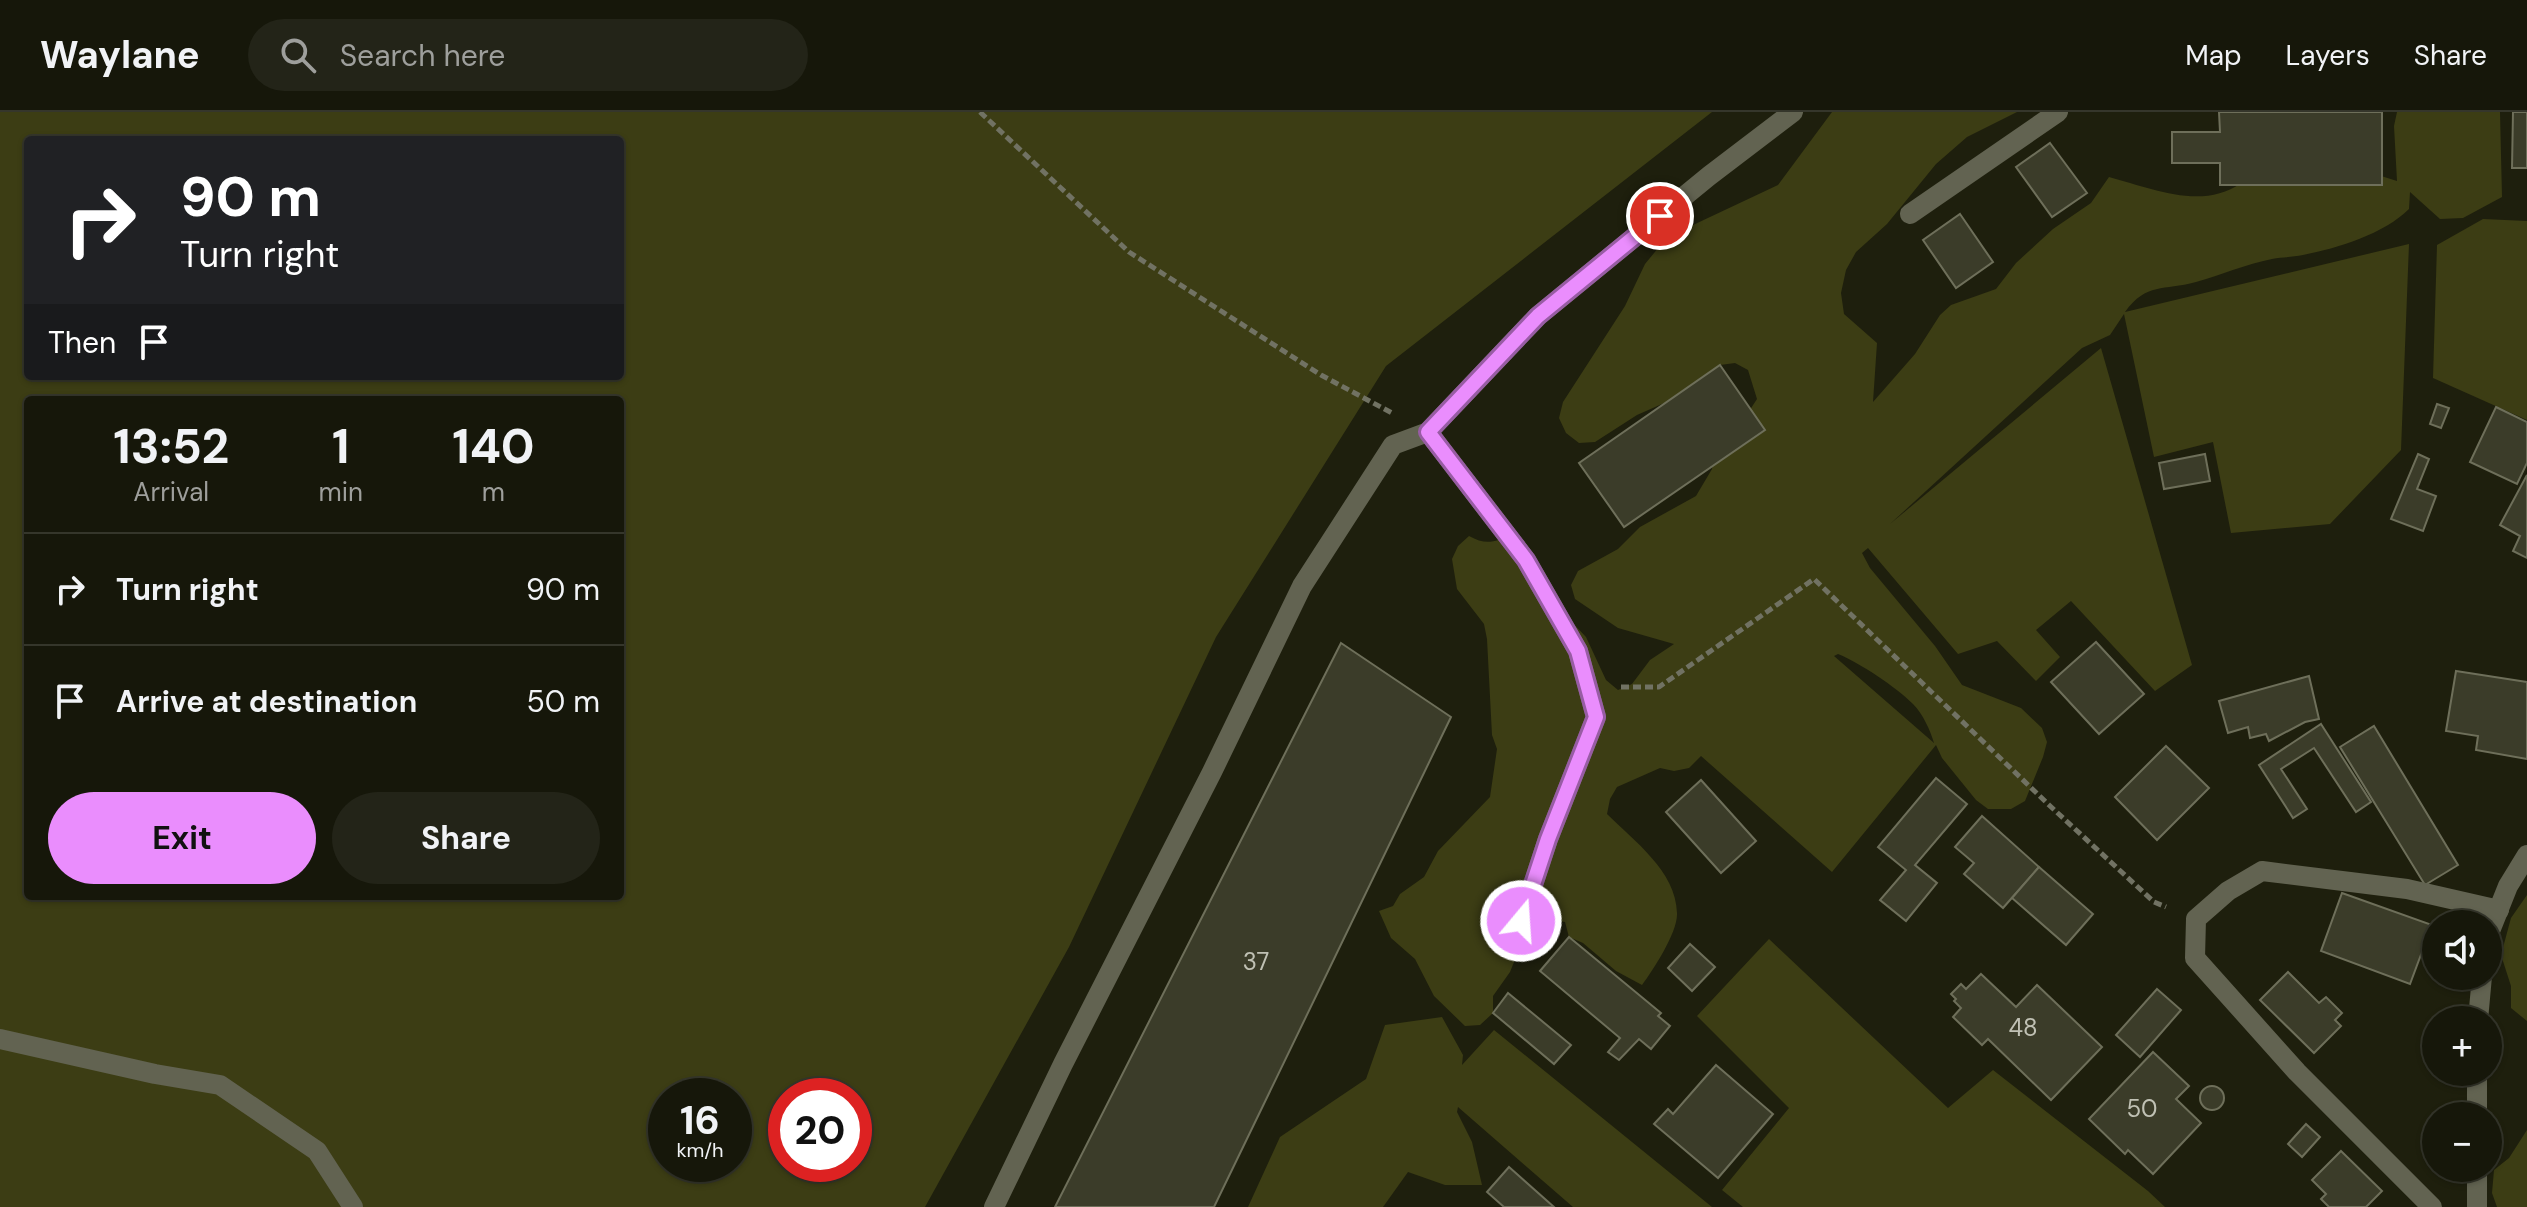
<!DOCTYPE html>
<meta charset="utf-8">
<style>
:root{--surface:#16170a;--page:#232418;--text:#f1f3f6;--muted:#9e9f9c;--line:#35362b;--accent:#ea8dfd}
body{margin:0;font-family:"DM Sans",sans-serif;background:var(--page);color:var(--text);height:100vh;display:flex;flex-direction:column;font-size:30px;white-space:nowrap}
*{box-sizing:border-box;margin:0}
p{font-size:26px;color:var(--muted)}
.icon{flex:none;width:44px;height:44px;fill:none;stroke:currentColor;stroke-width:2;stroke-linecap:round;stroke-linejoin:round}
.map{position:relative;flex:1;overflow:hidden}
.panel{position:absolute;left:24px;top:284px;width:600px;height:504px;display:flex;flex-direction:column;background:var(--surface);border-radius:8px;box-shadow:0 2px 6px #0004,0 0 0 2px var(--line)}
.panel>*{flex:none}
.top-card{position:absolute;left:24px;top:24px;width:600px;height:244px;border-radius:8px;box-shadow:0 2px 6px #0004,0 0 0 2px var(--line);background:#202124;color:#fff;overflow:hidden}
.controls{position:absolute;left:2422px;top:798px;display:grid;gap:16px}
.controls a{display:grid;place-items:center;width:80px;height:80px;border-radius:50%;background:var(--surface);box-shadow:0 2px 6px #0004,0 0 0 2px var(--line);font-size:40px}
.speed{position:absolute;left:648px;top:966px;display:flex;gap:16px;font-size:40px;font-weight:700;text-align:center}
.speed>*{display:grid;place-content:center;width:104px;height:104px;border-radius:50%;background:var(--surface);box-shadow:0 2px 6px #0004,0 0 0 2px var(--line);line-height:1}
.speed small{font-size:20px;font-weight:400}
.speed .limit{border:12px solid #d22;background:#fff;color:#111}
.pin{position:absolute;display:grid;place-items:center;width:68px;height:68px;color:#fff;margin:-34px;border:4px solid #fff;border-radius:50%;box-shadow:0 2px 8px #0007}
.me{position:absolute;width:88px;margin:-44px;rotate:18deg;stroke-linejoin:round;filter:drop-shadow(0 0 6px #0008)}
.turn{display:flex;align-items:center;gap:28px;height:168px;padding:0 24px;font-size:36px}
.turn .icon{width:104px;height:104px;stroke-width:2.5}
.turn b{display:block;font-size:56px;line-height:68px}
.then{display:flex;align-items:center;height:76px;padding:0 24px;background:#0003;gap:16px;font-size:30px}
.eta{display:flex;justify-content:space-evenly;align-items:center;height:136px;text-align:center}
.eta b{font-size:48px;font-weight:700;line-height:56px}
.button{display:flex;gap:16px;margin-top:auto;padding:16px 24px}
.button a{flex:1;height:92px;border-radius:48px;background:var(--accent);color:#111;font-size:32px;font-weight:700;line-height:92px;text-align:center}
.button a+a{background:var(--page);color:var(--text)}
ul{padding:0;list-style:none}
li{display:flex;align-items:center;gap:24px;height:112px;padding:0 24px;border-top:2px solid var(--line)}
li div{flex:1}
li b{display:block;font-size:30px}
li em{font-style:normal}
header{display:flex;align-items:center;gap:48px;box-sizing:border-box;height:112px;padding:0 40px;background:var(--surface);border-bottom:2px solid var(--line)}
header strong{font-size:38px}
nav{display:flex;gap:44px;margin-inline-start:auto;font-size:28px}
.search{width:560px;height:72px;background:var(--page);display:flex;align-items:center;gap:20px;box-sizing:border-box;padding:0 28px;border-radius:44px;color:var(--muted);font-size:30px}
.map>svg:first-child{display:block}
</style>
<header>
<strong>Waylane</strong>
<div class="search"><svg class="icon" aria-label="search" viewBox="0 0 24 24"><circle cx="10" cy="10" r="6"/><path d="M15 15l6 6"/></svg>Search here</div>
<nav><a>Map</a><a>Layers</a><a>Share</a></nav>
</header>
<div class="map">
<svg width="2527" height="1095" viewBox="0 0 2527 1095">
<rect width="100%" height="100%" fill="#1e1f0d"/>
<g fill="#3c3d14" fill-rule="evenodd">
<path d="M0 0H1712L1386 254 1216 525 1069 835 925 1095H0ZM28 28H620V264H28ZM28 288H620V784H28ZM666 984H734V1052H666ZM786 984H854V1052H786Z"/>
<path d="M1832 0H2017L1967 25 1936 52 1887 112 1856 140 1846 158 1841 181 1844 202 1877 231 1873 290 1915 242 1940 203 1951 193 1996 177 2016 151 2053 117 2091 91 2109 65C2151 76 2202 99 2241 71 2294 64 2346 50 2397 69L2394 14 2397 0H2500L2502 85 2463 106 2440 107 2410 80 2409 97C2384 122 2338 136 2303 143 2293 145 2283 145 2272 147 2246 152 2221 163 2196 170 2163 179 2147 170 2125 200L2409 132 2401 338 2330 412 2231 421 2213 330 2154 345 2124 202 2110 223 2082 236 1890 412 2101 236 2192 553 2155 579 2071 489 2036 518 2060 545 2036 569 1997 529 1958 542 1868 436 1862 441 1870 456 1935 534 1962 573 2021 596 2042 616 2047 630 2043 645 2025 689 2011 697H1988L1976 688 1942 646 1936 633 1832 760 1701 644 1689 656 1674 659 1660 656 1617 675 1610 687 1607 702C1634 729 1676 759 1677 801 1678 820 1653 858 1642 873L1616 859 1583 831 1569 825 1565 810 1536 806 1527 818 1510 860 1493 884V901L1480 913 1465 914 1434 884 1415 847 1391 826 1379 799 1393 794 1400 782 1424 765 1438 739 1490 685 1497 637 1492 623 1487 527 1484 512 1457 477 1452 447 1458 434 1469 424C1485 433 1495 431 1511 422L1543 458 1565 503 1586 525 1606 568 1618 578 1632 572 1650 548 1674 532 1618 516 1575 487 1571 473 1578 459 1618 437 1640 415 1696 384 1712 357 1715 327 1740 313 1757 287 1748 258 1735 251 1720 253 1680 284 1637 303 1595 330 1579 331 1566 321 1559 306 1563 290 1625 194 1645 152 1659 135 1676 121 1778 73ZM1838 542C1860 551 1896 575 1913 592 1923 602 1930 618 1934 631L1834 544Z"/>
<path d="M2483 107 2527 109V308L2433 266 2437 133Z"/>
<path d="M2527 783V909L2511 896V874L2501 843 2511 806Z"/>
<path d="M1769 827 1948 996 1993 958 2148 1079 2165 1095H1743L1722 1078 1789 996 1697 904Z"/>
<path d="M1442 905 1463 943 1462 953 1494 918 1712 1095H1573L1458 995 1457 1000 1472 1030 1482 1073H1445L1408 1060 1383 1095H1248L1280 1025 1366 967 1385 913Z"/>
<path d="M2527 1018V1095H2497L2492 1081 2494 1058 2509 1046Z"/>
</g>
<g fill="#3b3c29" stroke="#6e6f5a" stroke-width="2">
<path d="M2219 0H2382V73H2220V51H2172V20H2220Z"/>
<path d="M2513 0H2527V56H2512Z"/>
<path d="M2050 31 2087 81 2052 105 2016 55Z"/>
<path d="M1960 102 1993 150 1956 176 1923 128Z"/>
<path d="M1720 253 1765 318 1624 415 1579 351Z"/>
<path d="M2437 292 2449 296 2441 316 2430 312Z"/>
<path d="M2496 295 2527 310V351L2517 372 2470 350Z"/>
<path d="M2205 342 2210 369 2164 377 2159 351Z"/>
<path d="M2418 342 2429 347 2417 377 2436 384 2423 419 2391 407Z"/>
<path d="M2527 363V446L2513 439 2520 424 2500 413Z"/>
<path d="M2096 530 2144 582 2099 622 2051 570Z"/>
<path d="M1341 531 1451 605 1214 1095H1055Z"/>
<path d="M2456 559 2527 570V647L2476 638 2478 624 2446 619Z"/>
<path d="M2309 564 2319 607 2305 610 2269 629 2266 622 2250 626 2248 615 2228 621 2219 589Z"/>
<path d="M2321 612 2371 690 2356 700 2314 636 2281 657 2307 697 2293 706 2259 653Z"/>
<path d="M2374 614 2458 753 2425 773 2340 635Z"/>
<path d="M2166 634 2209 676 2157 728 2115 685Z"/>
<path d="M1936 666 1967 692 1915 753 1937 771 1906 809 1880 788 1906 758 1878 735Z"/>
<path d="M1701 668 1756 729 1721 761 1666 700Z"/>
<path d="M1982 704 2039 755 2003 796 1964 762 1974 751 1955 735Z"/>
<path d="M2039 755 2093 802 2066 833 2012 786Z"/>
<path d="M2342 781 2432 813 2410 872 2321 839Z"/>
<path d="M1569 825 1661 901 1658 904 1670 914 1651 937 1639 927 1619 948 1608 940 1620 926 1540 859Z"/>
<path d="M1690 832 1715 855 1692 879 1668 856Z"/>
<path d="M2288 860 2319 891 2326 885 2342 901 2335 908 2341 914 2314 941 2260 888Z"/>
<path d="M1981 862 2016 895 2037 873 2102 935 2051 988 1988 927 1982 933 1953 905 1961 896 1954 889 1956 887 1951 882 1961 872 1966 877Z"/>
<path d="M2157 877 2181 898 2140 945 2116 923Z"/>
<path d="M1508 881 1571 933 1554 952 1493 901Z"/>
<path d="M2153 940 2189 974 2176 987 2201 1011 2153 1062 2128 1038 2125 1042 2089 1007Z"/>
<path d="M1716 953 1773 1002 1718 1066 1654 1012 1668 997 1673 1002Z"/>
<circle cx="2212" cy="986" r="12"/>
<path d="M2306 1012 2320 1025 2302 1045 2288 1032Z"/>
<path d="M2341 1039 2382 1079 2366 1095H2329L2321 1087 2326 1082 2312 1068Z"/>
<path d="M1509 1055 1554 1095H1504L1487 1080Z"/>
</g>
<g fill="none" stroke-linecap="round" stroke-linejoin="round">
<g stroke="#717263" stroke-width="5" stroke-dasharray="8 4" stroke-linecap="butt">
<path d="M980 0 1129 140 1321 263 1392 301"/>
<path d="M1621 575H1659L1814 467 2049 693 2154 790 2166 795"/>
</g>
<g stroke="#626351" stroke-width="20">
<path d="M1910 102 2058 0"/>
<path d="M1428 320 1526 448 1578 539 1596 605 1548 727 1521 809"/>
<path d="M2488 824 2508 774 2527 743"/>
<path d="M2478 908 2482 864"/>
<path d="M0 927 155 962 220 973 317 1039 353 1095"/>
<path d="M2477 1004V960"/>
<path d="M2477 1056V1095"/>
<path d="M994 1095 1063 952 1212 660 1302 474 1393 333 1428 320 1538 204 1709 64 1793 0"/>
<path d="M2432 1095 2297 960 2195 846 2196 807 2228 779 2262 759 2407 777 2499 798"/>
</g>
</g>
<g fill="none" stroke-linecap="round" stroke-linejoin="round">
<defs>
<path id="route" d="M1521 809 1548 727 1596 605 1578 539 1526 448 1428 320 1538 204 1660 104"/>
</defs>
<use href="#route" stroke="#985ca4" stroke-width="20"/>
<use href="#route" stroke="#ea8dfd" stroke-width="14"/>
</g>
<g text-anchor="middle" stroke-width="8" stroke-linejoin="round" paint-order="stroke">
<g font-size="24" fill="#c0c1b4">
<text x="1256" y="858">37</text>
<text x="2023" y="924">48</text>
<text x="2142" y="1005">50</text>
</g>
</g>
</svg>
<div class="controls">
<a><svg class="icon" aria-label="sound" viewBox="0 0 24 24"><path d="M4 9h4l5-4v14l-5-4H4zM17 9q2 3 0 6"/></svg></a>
<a>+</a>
<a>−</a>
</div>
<div class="speed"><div>16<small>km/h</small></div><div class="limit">20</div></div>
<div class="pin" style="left:1660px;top:104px;background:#d93025"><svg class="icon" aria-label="arrive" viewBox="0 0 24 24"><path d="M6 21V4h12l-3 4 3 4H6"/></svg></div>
<svg class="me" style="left:1521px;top:809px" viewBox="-20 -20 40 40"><circle r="17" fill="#ea8dfd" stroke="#fff" stroke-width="3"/><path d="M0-11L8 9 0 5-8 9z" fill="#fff"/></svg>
<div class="top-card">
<div class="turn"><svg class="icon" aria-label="right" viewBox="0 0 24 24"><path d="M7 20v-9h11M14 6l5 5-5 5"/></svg><div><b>90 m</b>Turn right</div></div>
<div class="then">Then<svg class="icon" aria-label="arrive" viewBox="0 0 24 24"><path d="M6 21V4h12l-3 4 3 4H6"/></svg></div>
</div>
<section class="panel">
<div class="eta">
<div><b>13:52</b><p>Arrival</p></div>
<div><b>1</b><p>min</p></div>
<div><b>140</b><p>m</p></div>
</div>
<ul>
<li><svg class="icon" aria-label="right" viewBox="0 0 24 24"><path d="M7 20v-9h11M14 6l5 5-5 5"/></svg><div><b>Turn right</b></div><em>90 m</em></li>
<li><svg class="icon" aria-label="arrive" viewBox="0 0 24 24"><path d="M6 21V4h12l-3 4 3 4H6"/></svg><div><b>Arrive at destination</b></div><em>50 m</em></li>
</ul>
<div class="button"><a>Exit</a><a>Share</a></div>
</section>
</div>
